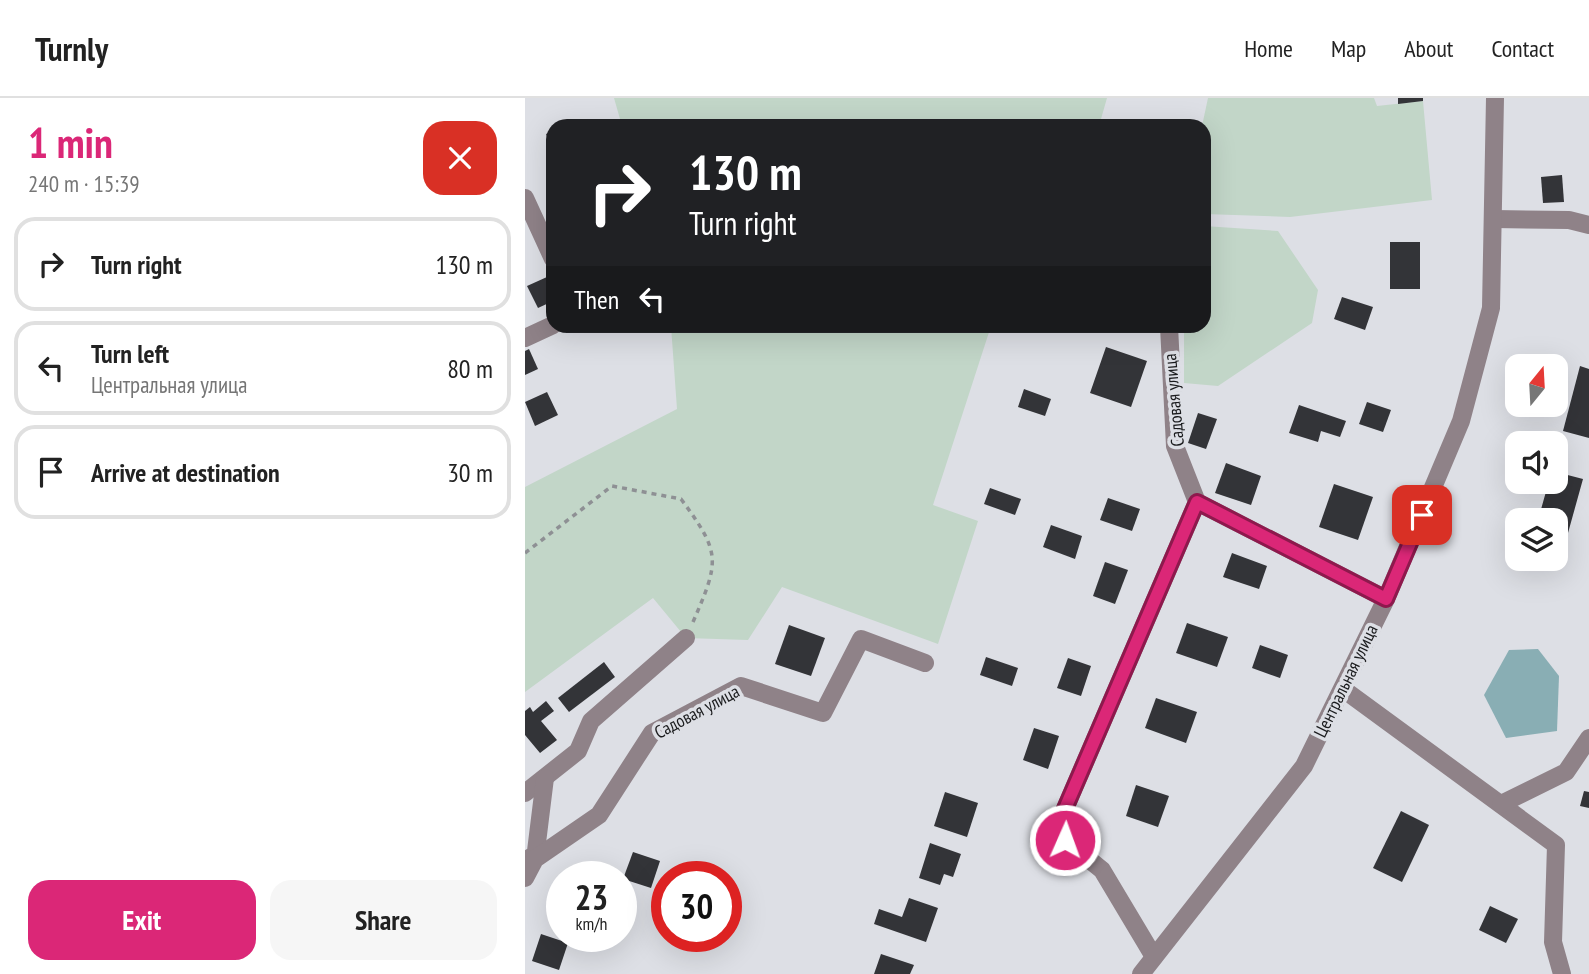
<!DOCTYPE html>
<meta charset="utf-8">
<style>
:root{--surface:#fff;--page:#f6f6f6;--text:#222;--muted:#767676;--line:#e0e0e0;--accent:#db2777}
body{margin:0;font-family:"PT Sans Narrow",sans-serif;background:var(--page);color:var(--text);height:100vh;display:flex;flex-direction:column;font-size:26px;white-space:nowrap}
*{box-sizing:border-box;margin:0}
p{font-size:23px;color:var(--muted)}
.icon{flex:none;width:38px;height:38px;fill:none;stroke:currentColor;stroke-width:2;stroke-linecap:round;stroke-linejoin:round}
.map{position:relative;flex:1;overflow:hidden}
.drawer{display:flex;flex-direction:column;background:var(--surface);width:525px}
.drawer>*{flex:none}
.guide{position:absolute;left:21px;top:21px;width:665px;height:214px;border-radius:21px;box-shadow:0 7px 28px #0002;background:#202124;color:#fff;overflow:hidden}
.needle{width:46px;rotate:18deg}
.buttons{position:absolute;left:980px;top:256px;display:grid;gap:14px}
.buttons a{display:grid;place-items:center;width:63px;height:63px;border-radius:14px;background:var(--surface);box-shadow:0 7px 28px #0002;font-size:35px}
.speed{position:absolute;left:21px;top:763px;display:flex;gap:14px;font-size:35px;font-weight:700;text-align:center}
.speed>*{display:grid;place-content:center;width:91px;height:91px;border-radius:50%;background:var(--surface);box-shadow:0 7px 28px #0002;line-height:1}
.speed small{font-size:18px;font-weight:400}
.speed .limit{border:10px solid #d22;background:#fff;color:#111}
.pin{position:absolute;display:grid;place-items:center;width:60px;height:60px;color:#fff;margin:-30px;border-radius:14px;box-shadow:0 4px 10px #0006}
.me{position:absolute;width:77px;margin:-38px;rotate:2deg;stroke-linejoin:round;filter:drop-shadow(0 0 5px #0008)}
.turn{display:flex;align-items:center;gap:24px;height:147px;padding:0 28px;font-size:32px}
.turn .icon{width:91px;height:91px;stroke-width:2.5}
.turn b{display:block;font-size:49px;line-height:60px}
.then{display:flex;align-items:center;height:66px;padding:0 28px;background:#0003;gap:14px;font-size:26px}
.round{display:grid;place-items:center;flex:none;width:74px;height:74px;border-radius:21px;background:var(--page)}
.head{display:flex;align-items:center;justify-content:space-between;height:119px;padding:0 28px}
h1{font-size:42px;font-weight:700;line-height:52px;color:var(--accent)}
.primary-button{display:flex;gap:14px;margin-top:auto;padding:14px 28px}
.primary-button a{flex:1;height:80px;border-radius:21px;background:var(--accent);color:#fff;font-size:28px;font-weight:700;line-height:80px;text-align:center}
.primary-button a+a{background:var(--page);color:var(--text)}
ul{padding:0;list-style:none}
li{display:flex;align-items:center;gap:21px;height:94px;margin:0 14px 10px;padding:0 14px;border:4px solid var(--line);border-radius:21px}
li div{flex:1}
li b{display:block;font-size:26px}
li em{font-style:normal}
header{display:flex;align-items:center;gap:42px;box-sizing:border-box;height:98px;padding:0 35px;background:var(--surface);border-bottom:2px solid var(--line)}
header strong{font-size:33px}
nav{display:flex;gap:38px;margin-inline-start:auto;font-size:24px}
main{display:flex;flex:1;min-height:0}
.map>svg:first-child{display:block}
</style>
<header>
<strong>Turnly</strong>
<nav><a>Home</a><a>Map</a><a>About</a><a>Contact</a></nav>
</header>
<main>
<section class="drawer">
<div class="head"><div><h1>1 min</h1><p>240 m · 15:39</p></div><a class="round" style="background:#d93025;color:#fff"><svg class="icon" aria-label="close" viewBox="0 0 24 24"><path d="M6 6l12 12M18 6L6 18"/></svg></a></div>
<ul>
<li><svg class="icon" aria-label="right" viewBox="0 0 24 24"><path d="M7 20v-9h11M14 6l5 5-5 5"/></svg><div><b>Turn right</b></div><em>130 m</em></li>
<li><svg class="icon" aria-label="left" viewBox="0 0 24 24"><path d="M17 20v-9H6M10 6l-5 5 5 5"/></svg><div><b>Turn left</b><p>Центральная улица</p></div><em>80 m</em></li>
<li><svg class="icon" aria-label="arrive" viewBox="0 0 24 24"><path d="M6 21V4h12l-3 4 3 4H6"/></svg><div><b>Arrive at destination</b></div><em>30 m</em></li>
</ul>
<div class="primary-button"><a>Exit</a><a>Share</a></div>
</section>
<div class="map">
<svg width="1064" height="876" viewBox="0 0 1064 876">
<rect width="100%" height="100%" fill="#dddfe5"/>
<g fill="#c2d6c8">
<path d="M89 0H582L574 28H97Z"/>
<path d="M683 0H849L852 8 898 3 907 102 765 119 679 116 677 28Z"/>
<path d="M679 128 753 133 793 192 787 225 693 288 659 285V228H679Z"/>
<path d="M146 228H466L408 407 453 423 413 546 257 489 223 542 161 540 128 500 0 594V389L152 311Z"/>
</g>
<path fill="#89aeb4" d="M1013 551 1034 578 1032 633 981 640 959 597 984 552Z"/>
<g fill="#333438">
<path d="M873 0H898V3L873 6Z"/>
<path d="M28 33V52L21 36Z"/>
<path d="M1037 77 1039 104 1018 105 1016 79Z"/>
<rect x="865" y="144" width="30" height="47"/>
<path d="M22 179 28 192V203L13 210 2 188Z"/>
<path d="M817 199 848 209 840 232 809 221Z"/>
<path d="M581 249 622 263 606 309 565 295Z"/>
<path d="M4 251 13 271 0 277V253Z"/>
<path d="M1055 268 1064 271V340L1038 333Z"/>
<path d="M499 291 526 301 520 318 493 309Z"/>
<path d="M22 294 33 317 10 328 0 304Z"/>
<path d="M842 304 866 312 858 334 834 326Z"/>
<path d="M774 307 821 323 815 339 796 333 793 344 764 335Z"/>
<path d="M673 315 692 321 681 351 663 345Z"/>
<path d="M701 365 736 378 726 407 690 395Z"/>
<path d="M1031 374 1058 381 1043 435 1031 432V422H1013L1024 383H1031Z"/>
<path d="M809 386 848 399 833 442 794 429Z"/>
<path d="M465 390 496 401 490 417 459 406Z"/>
<path d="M583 400 615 411 607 433 575 422Z"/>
<path d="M526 427 557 438 550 461 518 449Z"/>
<path d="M707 455 742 468 734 491 698 479Z"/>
<path d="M580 464 603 472 590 506 568 498Z"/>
<path d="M662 525 703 539 692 569 651 555Z"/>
<path d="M264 527 300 540 286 578 250 566Z"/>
<path d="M735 547 763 557 755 580 727 570Z"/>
<path d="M461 559 493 570 487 588 455 577Z"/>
<path d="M543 560 566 568 556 598 532 590Z"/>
<path d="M79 564 90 579 44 614 33 600Z"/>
<path d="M631 600 672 614 661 645 620 630Z"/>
<path d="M21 603 29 613 16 623 32 642 15 655 0 637V613L5 609 8 614Z"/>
<path d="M509 630 534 638 523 671 498 662Z"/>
<path d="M611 687 644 698 633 729 601 718Z"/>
<path d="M1059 693 1064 694V710L1055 708Z"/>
<path d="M420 694 453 705 442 739 409 728Z"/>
<path d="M876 713 904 727 877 784 848 770Z"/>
<path d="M405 745 436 756 428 779 419 776 415 787 394 780Z"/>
<path d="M108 754 135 763 126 790 98 781Z"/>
<path d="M35 783 37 784V819L23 815Z"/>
<path d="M384 800 413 810 401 844 349 826 354 811 377 819Z"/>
<path d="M965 808 993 821 981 845 954 832Z"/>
<path d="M16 836 43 845 34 872 7 863Z"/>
<path d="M356 856 389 867 385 876H349Z"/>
</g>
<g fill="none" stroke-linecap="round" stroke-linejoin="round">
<path stroke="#8e9094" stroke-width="3.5" stroke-dasharray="5 5" stroke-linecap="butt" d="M0 455 87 388 156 401C196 455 195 462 168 524"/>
<g stroke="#8f8288" stroke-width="18">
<path d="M0 100 28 161"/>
<path d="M969 121 1044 122 1064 127"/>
<path d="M0 240 28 227"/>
<path d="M672 404 861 501"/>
<path d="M818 591 1031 747 1028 844 1037 876"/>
<path d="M0 695 53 653 66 623 161 540"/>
<path d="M976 706 1041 674 1064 640"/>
<path d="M6 759 10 761 20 680"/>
<path d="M0 780 10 761 74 717 127 635 216 588 298 615 336 541 400 565"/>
<path d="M629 859 577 772 540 742 536 720 672 404 650 348 644 228"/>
<path d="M616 876 779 668 861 501 936 323 966 210 970 0"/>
</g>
</g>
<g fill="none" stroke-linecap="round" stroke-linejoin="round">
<defs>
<path id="route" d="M540 742 536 720 672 404 861 501 897 417"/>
</defs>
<use href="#route" stroke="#8e194d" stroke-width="18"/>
<use href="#route" stroke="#db2777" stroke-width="12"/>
</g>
<g text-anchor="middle" stroke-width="7" stroke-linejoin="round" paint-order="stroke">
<g font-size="18" fill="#1a1b1d" stroke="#dddfe5">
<text transform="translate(649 302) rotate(-95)" y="6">Садовая улица</text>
<text transform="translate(821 583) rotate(-64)" y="6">Центральная улица</text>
<text transform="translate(172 614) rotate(-28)" y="6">Садовая улица</text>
</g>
</g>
</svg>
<div class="buttons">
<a><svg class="needle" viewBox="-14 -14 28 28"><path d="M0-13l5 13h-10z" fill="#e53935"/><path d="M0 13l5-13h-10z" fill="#767676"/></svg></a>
<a><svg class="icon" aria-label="sound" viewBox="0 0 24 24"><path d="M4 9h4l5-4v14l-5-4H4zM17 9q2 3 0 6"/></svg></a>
<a><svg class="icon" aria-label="layers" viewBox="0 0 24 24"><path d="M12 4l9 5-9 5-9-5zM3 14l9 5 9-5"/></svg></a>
</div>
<div class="speed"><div>23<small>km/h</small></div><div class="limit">30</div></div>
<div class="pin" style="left:897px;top:417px;background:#d93025"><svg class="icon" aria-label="arrive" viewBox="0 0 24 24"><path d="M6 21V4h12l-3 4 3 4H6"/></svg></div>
<svg class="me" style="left:540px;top:742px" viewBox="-20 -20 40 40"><circle r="17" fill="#db2777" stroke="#fff" stroke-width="3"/><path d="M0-11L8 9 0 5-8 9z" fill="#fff"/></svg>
<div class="guide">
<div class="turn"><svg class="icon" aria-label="right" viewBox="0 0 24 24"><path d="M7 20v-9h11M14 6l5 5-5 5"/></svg><div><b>130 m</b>Turn right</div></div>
<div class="then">Then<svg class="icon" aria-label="left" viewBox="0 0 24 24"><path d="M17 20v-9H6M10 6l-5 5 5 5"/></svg></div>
</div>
</div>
</main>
